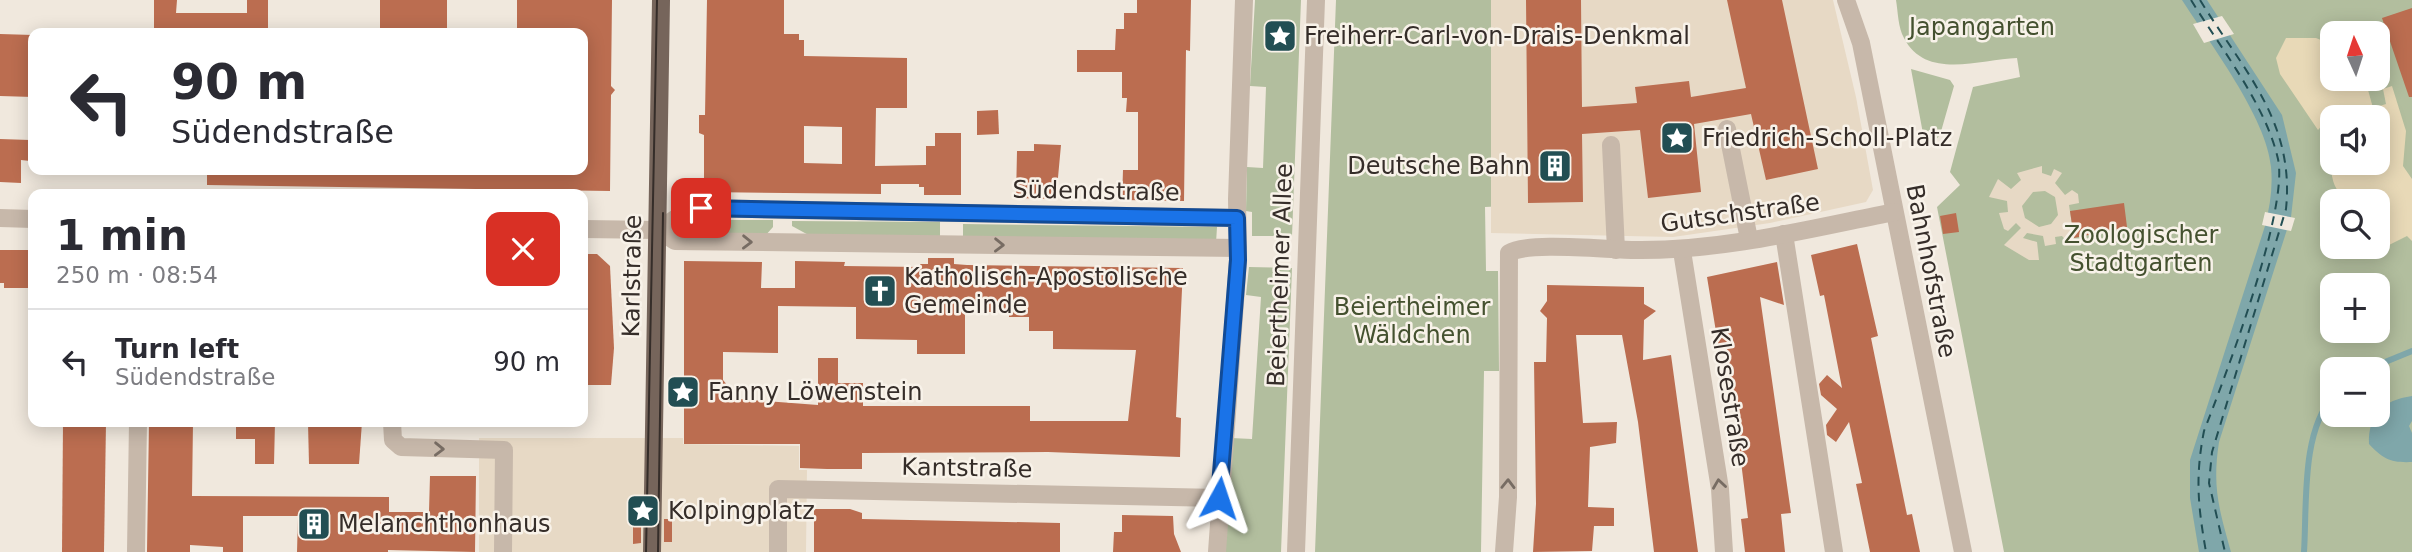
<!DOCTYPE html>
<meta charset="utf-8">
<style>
:root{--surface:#fff;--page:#f7f7f7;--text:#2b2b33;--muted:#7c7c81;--line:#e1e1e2}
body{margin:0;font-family:"DejaVu Sans",sans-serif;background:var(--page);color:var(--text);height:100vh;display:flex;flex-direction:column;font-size:26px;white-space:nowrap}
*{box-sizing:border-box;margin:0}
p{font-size:23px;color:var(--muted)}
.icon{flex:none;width:38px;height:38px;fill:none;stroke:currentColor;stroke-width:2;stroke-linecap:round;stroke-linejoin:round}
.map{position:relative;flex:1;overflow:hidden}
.details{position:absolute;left:28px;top:189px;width:560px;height:238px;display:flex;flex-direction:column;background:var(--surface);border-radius:14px;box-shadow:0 4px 18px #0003}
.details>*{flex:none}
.top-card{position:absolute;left:28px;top:28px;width:560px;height:147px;border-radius:14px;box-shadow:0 4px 18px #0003;background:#fff;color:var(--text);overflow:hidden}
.needle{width:46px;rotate:357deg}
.controls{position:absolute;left:2320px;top:21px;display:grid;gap:14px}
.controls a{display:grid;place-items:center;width:70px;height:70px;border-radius:14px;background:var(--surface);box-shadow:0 4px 18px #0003;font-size:35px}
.pin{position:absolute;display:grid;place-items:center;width:60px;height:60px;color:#fff;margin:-30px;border-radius:14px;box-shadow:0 4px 10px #0006}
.me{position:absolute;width:77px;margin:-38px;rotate:5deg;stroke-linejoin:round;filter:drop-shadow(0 0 5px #0008)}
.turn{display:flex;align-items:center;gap:24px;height:147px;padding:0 28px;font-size:32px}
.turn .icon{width:91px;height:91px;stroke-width:2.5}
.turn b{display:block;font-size:49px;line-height:60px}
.round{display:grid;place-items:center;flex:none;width:74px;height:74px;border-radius:14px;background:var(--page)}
.overview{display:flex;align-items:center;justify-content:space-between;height:119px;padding:0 28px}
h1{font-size:42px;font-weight:600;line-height:52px}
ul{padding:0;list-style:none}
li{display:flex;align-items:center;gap:21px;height:105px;padding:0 28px;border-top:2px solid var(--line)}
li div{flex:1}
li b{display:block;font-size:26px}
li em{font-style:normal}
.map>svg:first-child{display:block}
</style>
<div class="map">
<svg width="2412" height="552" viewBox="0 0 2412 552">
<rect width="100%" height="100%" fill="#f0e8dd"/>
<g fill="#b2be9e" fill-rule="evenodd">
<path d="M1255 0H1301L1292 236H1252V212L1246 211 1247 167 1263 168 1266 87 1250 86Z"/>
<path d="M1336 0H1502L1505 206 1485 207 1486 271H1498L1499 371H1484L1481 552H1315Z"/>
<path d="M1896 0H2412V552H2004L1937 207 1960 185 1950 172 1973 87 2020 77 2017 58C1981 59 1926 81 1904 38 1898 28 1898 12 1896 0ZM2333 33H2378V79H2333ZM2333 117H2378V163H2333ZM2333 201H2378V247H2333ZM2333 285H2378V331H2333ZM2333 369H2378V415H2333Z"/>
<path d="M1911 69 1950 80 1954 86 1940 135 1933 143 1931 138 1924 139Z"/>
<path d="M717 220H773V227L765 236 717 235Z"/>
<path d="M792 221 940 222V239L814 238 792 226Z"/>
<path d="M963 224 1217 227 1216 243 963 239Z"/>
<path d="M1249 267 1292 268 1281 552H1225L1231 438 1252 439 1261 297 1246 295Z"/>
</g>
<path fill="#e8d9b7" d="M2286 38H2316L2333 45V79H2365L2373 108 2386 104 2383 89 2392 86 2406 131 2403 166 2412 179V241L2407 236 2377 251 2371 247H2378V201H2347C2332 188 2330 175 2332 156L2333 163H2378V117H2339L2334 112 2318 130 2280 74 2276 58Z"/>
<g fill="#e7d9c5" fill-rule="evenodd">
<path d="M1491 0H1833L1856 97 1873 190 1866 202 1770 223 1673 237 1491 233Z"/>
<path d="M2042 166V173L2051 176 2054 169 2062 173 2055 183 2065 195 2072 190 2078 194 2079 203 2069 205 2074 238 2069 244 2062 236 2055 237 2056 244 2045 246 2043 236 2027 233 2023 238 2037 242 2039 260H2029L2004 245 2021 228 2016 223 2008 231 2004 229 1999 213 2008 212 2007 201 1989 197 1998 179 2011 189 2021 180 2017 173ZM2045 191 2055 197 2058 215 2051 224 2039 227 2025 218 2022 206 2033 192Z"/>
<path d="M479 438H683V444L799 446V470H807L806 552H479Z"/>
</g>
<g fill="#7fa7aa">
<path d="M2182 0H2207L2282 115 2296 173 2291 217 2219 442C2212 487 2219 509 2231 552H2199L2190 498V460L2265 226C2270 206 2273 187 2271 167 2267 118 2209 42 2182 0Z"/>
<path d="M2412 396V421L2409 426 2412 433V462C2391 463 2383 459 2369 444 2368 415 2383 400 2412 396Z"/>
</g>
<g fill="#f0e8dd">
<path d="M2222 16 2234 34 2204 43 2193 24Z"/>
<path d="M2265 212 2295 218 2291 231 2262 225Z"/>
</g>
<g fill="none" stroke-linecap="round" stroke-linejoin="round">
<g stroke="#7fa7aa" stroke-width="6">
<path d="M2368 369 2412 351"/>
<path d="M2304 552C2307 507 2301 431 2333 397"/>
</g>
<g stroke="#224e53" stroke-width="2" stroke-dasharray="9 7" stroke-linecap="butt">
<path d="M2191 0C2220 47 2266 105 2278 159 2289 210 2225 377 2204 431 2195 477 2198 506 2206 552"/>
<path d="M2200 0C2243 70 2295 121 2286 209L2212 452 2209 483 2225 552"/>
</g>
</g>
<g fill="#bb6d50" fill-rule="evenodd">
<path d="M154 0H177L176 13H247V0H268V33H154Z"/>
<rect x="380" y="0" width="67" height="33"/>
<path d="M517 0H612L611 86 615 90 611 95 610 191 207 185V170H583V33L517 28Z"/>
<path d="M707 0H784V34H799V40H804V56L907 58V108H876L875 166 926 165V146H935V133H961V195H924V187H919V184H881V194L704 192V135L699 133V115H705ZM804 126 842 127V164L804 163Z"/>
<path d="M1137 0H1191L1190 51 1186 50 1184 201 1122 200 1123 170H1138V112H1126L1127 98H1122V72H1077V50H1115L1116 29H1124V13H1137Z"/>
<path d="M1526 0H1581L1582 107 1637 103 1635 87 1689 81 1691 97 1746 88 1727 0H1782L1818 169 1766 180 1751 114 1694 124 1701 192 1648 198 1640 130 1582 134 1583 202 1528 203Z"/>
<path d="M2412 8V97H2409L2382 18Z"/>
<path d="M0 34 33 35V97L0 96Z"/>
<path d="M998 110 999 134 977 135V111Z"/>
<path d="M0 139 30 140V161L21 160V183L0 182Z"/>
<path d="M1034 144 1061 145 1056 199 1016 198 1017 151H1034Z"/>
<path d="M2124 203 2127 227 2074 238 2070 211Z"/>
<path d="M1956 213 1959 232 1943 234 1940 216Z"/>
<path d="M1857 244 1878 336 1871 338 1907 515 1912 514 1920 552H1870L1856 484 1862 483 1849 422 1836 442 1827 435 1826 425 1837 409 1821 395 1819 384 1827 375 1842 388 1824 295 1820 296 1811 255Z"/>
<path d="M0 250H33V288H4V283H0Z"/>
<path d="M583 254H597L610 266 614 348 611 385H583Z"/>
<path d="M928 258H954V264L967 265 1183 268 1176 417 1181 418 1180 457 1048 452 862 453V469H827L800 468V444H684V261L762 262 761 288H795V261L845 262 844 266 920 267V264H928ZM778 306 856 307V339L917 340V354H965V312H1009V317H1029V331H1053V349L1136 350 1128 421H1030V406H863V383H838V358H818V405L739 399 723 380V352L778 353Z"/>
<path d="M1777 262 1784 305 1760 297 1791 513 1781 514 1785 552H1745L1741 519 1748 518 1727 349 1719 350 1707 277Z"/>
<path d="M1547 285 1644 287V304L1656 311 1644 320 1643 360 1671 355 1698 552H1654L1638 422 1622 335H1576L1583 423 1617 422 1616 443 1590 447 1588 507 1614 508V526H1594L1592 551 1533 552 1536 504 1534 362H1546L1547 318 1540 311 1547 301Z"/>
<path d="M63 422H106L104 552H62Z"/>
<path d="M149 422H193L192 496 389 497V512H429L430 476H476L475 552 388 550V552H297L298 516H243V552H223V547L190 545V552H147Z"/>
<path d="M236 422H275L274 464H255V439H236Z"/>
<path d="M362 422 359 464H309L308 423Z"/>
<path d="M814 509H850L862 513V519L1060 523V552H814Z"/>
<path d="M1122 515 1173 516 1174 534 1181 552H1113L1114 532H1122Z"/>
<path d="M633 517 641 518V543L633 544Z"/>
<rect x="664" y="519" width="8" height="23"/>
</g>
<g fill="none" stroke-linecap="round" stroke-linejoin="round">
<g stroke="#c7b8aa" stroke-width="18">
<path d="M1846 0 1861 43 1963 552"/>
<path d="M1727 129 1749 239"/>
<path d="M1611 145 1616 250"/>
<path d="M0 218 33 219"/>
<path d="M583 229 658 230 675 241 1238 248"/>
<path d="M658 230 690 209 701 208 1237 218"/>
<path d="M1784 234 1834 552"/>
<path d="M1682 251 1720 489 1724 552"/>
<path d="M392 422 393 440 401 447 504 450 503 552"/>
<path d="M136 552 138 422"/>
<path d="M778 552V489L1219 498"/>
<path d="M1217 552 1238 260 1237 199 1244 0"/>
<path d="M1296 552 1316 0"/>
<path d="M1504 552 1508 497 1509 253C1528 241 1608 250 1636 250 1723 251 1809 229 1894 212"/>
</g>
<path stroke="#76655b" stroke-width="18" d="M652 552 661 0"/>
<g stroke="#352d29" stroke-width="2">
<path d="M646 552 657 0"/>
<path d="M658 552 663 213"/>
</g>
</g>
<defs><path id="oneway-chevron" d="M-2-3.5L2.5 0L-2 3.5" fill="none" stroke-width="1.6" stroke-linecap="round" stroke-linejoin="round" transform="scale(1.75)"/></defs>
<g stroke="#776c63">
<use href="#oneway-chevron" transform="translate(747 242) rotate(1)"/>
<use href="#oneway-chevron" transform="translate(999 245) rotate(1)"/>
<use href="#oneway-chevron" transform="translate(439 449) rotate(1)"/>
<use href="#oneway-chevron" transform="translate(1508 484) rotate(-89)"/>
<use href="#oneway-chevron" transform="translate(1719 484) rotate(-98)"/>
</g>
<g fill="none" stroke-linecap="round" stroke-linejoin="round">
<defs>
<path id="route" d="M701 208 1237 218 1238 260 1219 498"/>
</defs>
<use href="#route" stroke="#114b97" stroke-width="18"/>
<use href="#route" stroke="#1a73e8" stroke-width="12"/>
</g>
<defs>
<symbol id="sight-square" viewBox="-11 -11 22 22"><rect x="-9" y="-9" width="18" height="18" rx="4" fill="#224e53" stroke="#f8f2e9"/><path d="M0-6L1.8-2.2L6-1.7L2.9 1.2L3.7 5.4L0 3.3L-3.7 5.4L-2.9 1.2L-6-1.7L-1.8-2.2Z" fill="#fff"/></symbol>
<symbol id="building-square" viewBox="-11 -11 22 22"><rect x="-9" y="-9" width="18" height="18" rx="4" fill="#224e53" stroke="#f8f2e9"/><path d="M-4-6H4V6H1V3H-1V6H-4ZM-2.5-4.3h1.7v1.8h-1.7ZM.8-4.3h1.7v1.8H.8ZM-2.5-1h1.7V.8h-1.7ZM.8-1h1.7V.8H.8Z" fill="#fff"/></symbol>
<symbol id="church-square" viewBox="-11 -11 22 22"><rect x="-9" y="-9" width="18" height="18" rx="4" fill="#224e53" stroke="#f8f2e9"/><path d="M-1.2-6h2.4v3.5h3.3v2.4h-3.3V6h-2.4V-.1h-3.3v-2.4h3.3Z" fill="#fff"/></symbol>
</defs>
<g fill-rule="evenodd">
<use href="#sight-square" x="1261" y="17" width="38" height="38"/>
<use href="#sight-square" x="1658" y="119" width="38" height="38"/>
<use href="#building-square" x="1536" y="147" width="38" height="38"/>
<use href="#church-square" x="861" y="272" width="38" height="38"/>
<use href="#sight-square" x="664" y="373" width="38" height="38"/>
<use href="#sight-square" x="624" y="492" width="38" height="38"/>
<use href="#building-square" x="295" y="505" width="38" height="38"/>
</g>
<g text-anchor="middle" stroke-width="5" stroke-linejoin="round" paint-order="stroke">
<g font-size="24" fill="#44512f" stroke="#f8f2e9">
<text x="1982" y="35">Japangarten</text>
<text x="2141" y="243">Zoologischer<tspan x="2141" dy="28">Stadtgarten</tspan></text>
<text x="1412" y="315">Beiertheimer<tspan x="1412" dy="28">Wäldchen</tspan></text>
</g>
<g font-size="24" fill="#352d29" stroke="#f8f2e9" text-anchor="start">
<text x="1304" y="44">Freiherr-Carl-von-Drais-Denkmal</text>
<text x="1702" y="146">Friedrich-Scholl-Platz</text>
<text x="1530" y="174" text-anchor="end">Deutsche Bahn</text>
<text x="904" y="285">Katholisch-Apostolische<tspan x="904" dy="28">Gemeinde</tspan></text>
<text x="708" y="400">Fanny Löwenstein</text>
<text x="668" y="519">Kolpingplatz</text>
<text x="338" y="532">Melanchthonhaus</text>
</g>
<g font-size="24" fill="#352d29" stroke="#f8f2e9">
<text transform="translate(1096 191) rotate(1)" y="8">Südendstraße</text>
<text transform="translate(1740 213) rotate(-8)" y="8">Gutschstraße</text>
<text transform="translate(1931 271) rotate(79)" y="8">Bahnhofstraße</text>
<text transform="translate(1280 275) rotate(-88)" y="8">Beiertheimer Allee</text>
<text transform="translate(632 276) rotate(-89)" y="8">Karlstraße</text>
<text transform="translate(1730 397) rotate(81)" y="8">Klosestraße</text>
<text transform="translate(967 468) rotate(1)" y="8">Kantstraße</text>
</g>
</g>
</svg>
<div class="controls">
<a><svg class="needle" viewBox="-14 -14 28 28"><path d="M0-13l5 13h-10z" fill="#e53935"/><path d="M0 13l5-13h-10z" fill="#7c7c81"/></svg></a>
<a><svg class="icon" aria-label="sound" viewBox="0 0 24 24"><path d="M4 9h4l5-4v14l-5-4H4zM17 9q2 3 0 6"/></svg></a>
<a><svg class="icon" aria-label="search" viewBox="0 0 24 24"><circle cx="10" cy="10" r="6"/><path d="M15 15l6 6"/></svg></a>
<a>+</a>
<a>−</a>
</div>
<div class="pin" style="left:701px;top:208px;background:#d93025"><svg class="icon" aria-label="arrive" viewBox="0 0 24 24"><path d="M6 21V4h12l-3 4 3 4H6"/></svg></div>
<svg class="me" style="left:1219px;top:498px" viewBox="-20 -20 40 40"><path d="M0-17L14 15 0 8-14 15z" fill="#1a73e8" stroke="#fff" stroke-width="4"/></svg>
<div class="top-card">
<div class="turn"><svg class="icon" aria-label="left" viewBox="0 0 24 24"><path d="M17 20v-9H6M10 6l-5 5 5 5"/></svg><div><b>90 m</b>Südendstraße</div></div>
</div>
<section class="details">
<div class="overview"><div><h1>1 min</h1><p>250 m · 08:54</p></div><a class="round" style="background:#d93025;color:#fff"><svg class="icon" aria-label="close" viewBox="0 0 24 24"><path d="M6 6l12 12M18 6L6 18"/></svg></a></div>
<ul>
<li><svg class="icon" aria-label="left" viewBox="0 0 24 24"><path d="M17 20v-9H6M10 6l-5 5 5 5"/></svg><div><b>Turn left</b><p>Südendstraße</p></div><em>90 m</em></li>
</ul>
</section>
</div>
